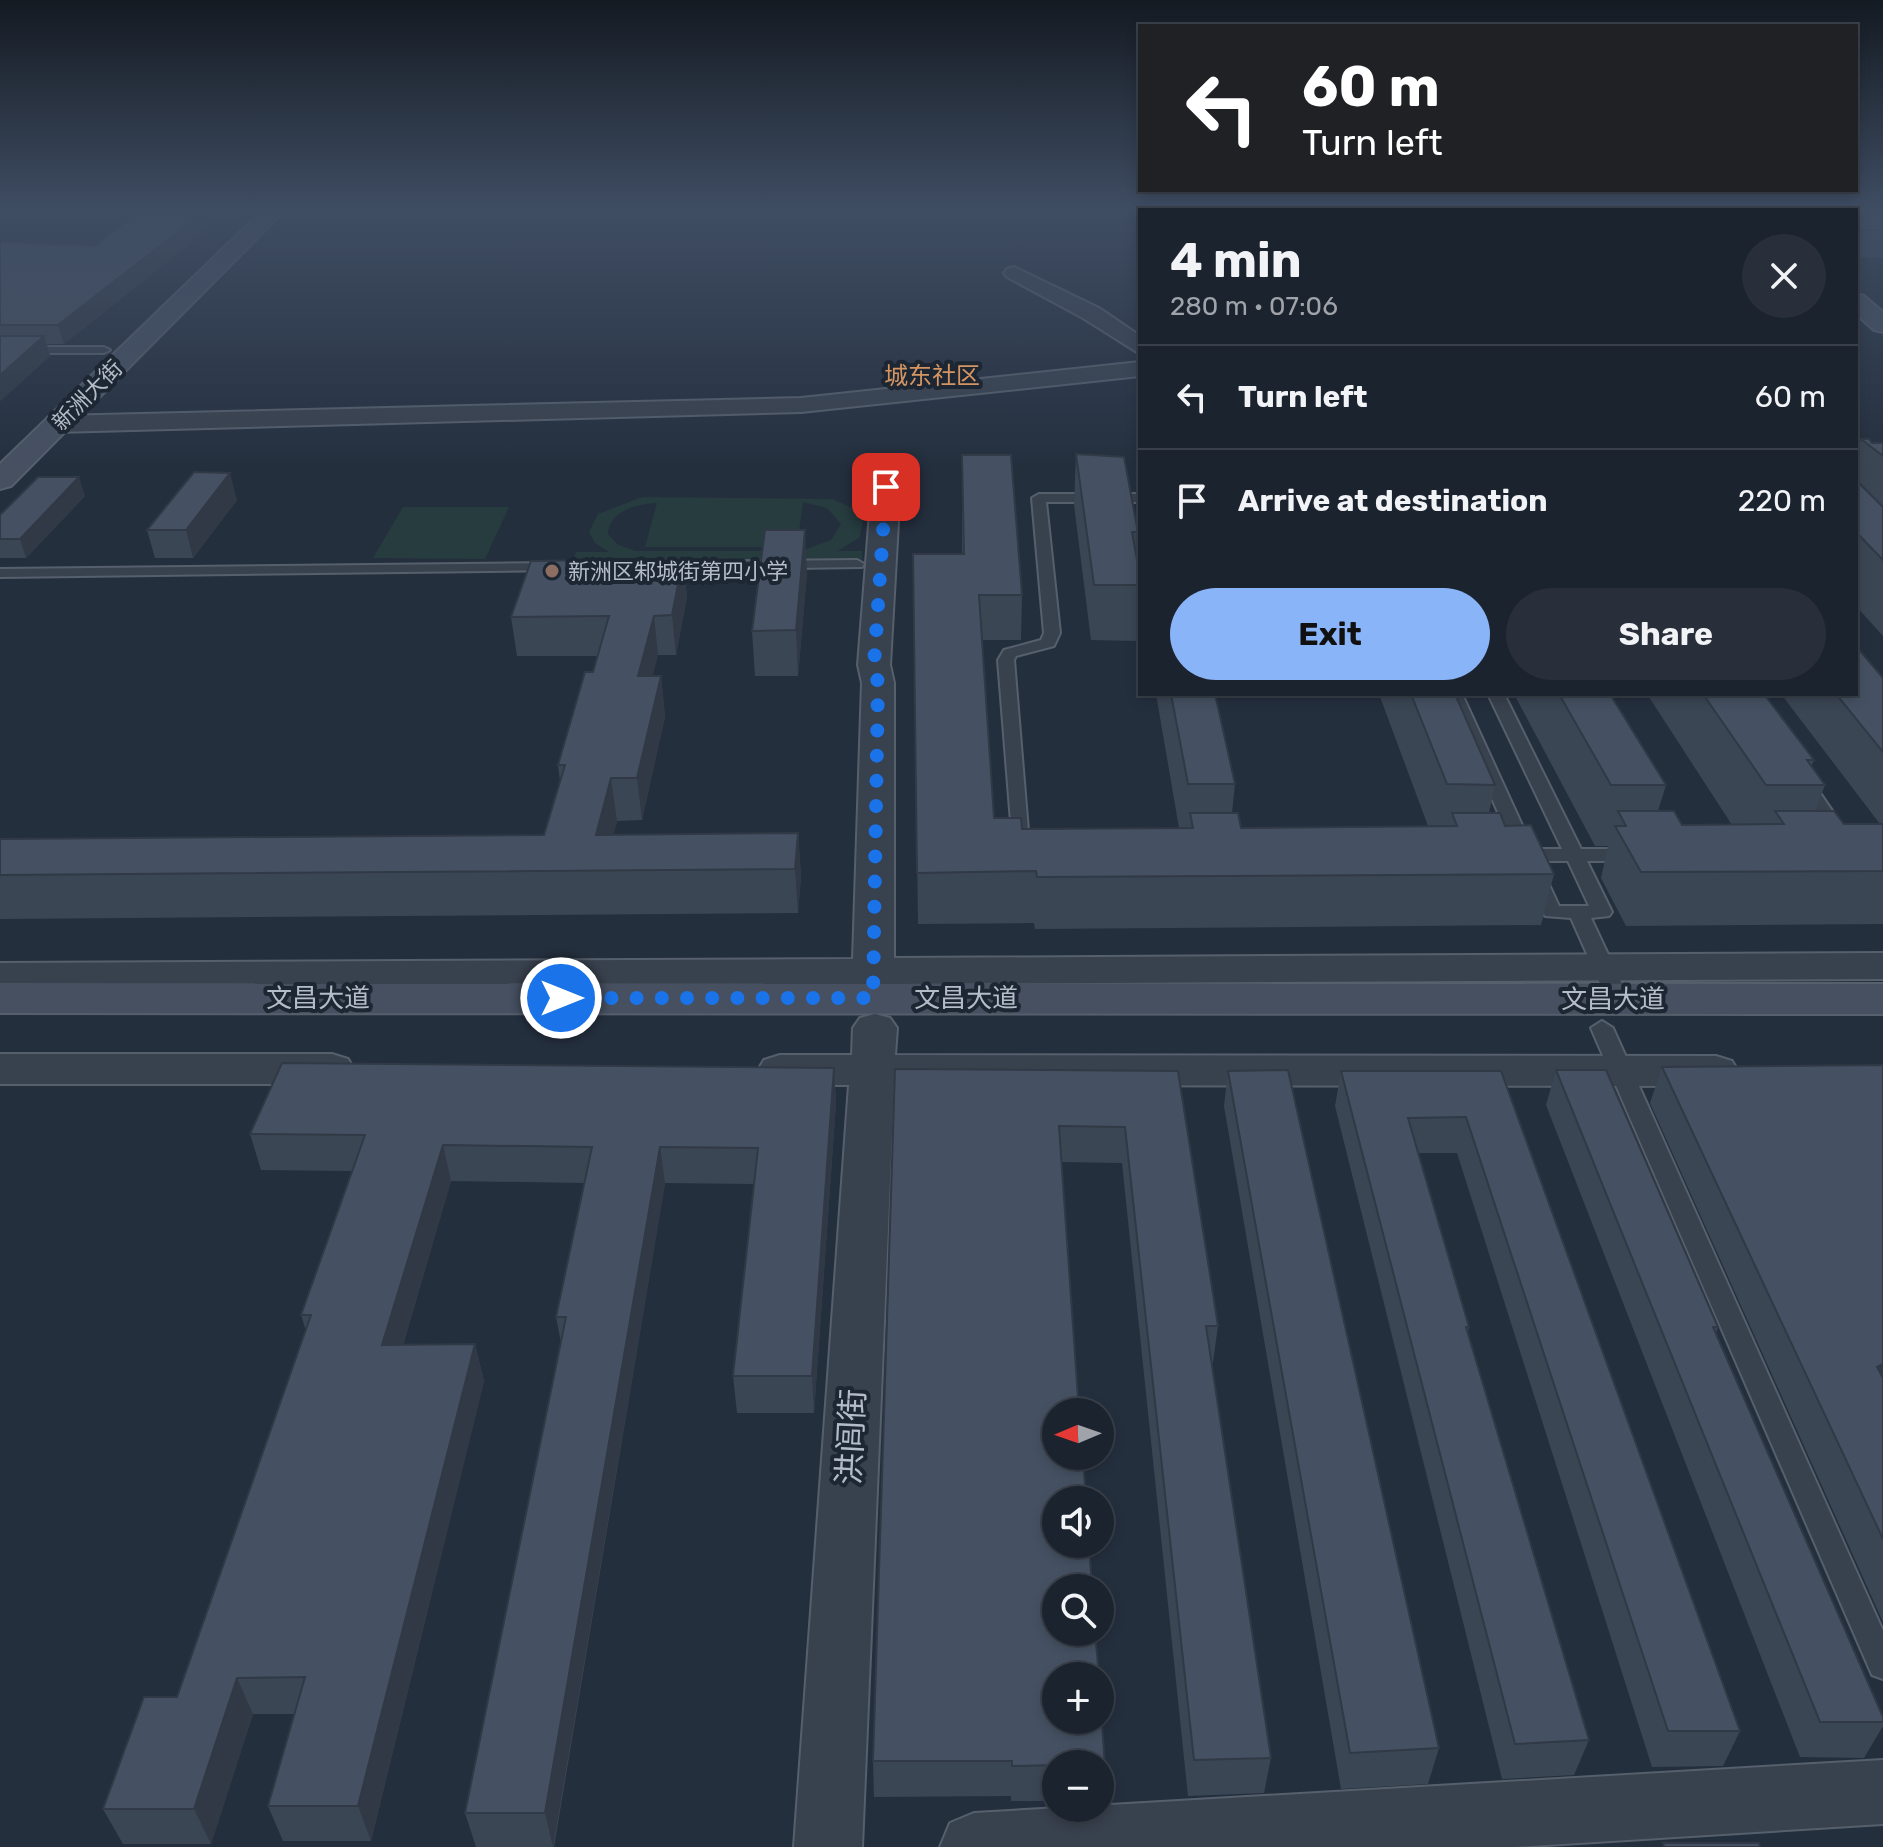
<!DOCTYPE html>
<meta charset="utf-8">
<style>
:root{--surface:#1b232e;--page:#282f3a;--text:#f1f3f6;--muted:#a0a4aa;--line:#39404a;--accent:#8ab4f8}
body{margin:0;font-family:Rubik,"Noto Sans SC",sans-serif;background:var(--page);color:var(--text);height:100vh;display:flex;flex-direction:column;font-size:30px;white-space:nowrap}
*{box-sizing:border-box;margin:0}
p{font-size:26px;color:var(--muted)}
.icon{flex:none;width:44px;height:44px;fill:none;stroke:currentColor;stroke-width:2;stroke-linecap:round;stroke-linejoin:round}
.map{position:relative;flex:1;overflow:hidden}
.drawer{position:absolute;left:1138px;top:208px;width:720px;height:488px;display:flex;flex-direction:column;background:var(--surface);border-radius:0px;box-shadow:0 4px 12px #0003,0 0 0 2px var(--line)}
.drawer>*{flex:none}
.top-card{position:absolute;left:1138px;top:24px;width:720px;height:168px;border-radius:0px;box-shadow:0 4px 12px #0003,0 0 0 2px var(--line);background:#202124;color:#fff;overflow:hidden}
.needle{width:52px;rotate:268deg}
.controls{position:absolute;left:1042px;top:1398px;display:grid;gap:16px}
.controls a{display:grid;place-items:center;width:72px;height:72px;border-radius:50%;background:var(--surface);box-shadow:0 4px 12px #0003,0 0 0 2px var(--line);font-size:40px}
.pin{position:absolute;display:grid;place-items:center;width:68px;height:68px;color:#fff;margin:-34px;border-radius:16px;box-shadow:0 4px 12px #0006}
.me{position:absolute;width:88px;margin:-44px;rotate:90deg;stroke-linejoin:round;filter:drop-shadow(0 0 6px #0008)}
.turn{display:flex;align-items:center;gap:28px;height:168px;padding:0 32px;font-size:36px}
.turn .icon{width:104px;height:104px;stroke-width:2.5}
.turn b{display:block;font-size:56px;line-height:68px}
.round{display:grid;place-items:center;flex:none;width:84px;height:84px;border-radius:42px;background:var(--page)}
.overview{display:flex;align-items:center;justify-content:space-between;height:136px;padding:0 32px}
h1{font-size:48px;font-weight:700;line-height:60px}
.primary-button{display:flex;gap:16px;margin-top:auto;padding:16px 32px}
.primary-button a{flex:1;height:92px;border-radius:48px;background:var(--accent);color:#111;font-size:32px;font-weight:700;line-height:92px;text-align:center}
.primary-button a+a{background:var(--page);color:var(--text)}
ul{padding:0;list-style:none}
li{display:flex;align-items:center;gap:24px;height:104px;padding:0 32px;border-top:2px solid var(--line)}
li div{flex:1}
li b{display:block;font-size:30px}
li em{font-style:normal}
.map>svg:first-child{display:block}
</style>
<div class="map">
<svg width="1883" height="1847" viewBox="0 0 1883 1847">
<rect width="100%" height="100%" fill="#242f3e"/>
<g fill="#263c3f" fill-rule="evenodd">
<path d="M642 497 832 499 852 508 863 519 860 537 838 551H862V560L573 561 576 552H609L595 543 589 532 598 514ZM803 502 827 508 841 524 831 540 801 551H635L617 544 608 534C608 512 638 503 657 503L645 547H797Z"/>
<path d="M403 507H509L485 559 373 558Z"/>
</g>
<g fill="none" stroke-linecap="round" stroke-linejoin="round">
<defs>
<g id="service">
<path d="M1144 209H1156L1157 210H1145Z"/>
<path d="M1204 209H1217L1218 210H1205Z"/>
<path d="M0 347H104L110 350 104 353H0Z"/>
<path d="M1140 494V502H1046L1060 633 1054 646 1016 656 1014 660 1029 843 1020 849 1013 847 998 660 1004 650 1041 640 1044 633 1032 498 1039 494Z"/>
<path d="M857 560 864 564 862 567 660 570 653 566 660 562Z"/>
<path d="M556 563 561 564V570L0 577V569Z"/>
<path d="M1446 694H1462L1533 849H1562L1488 694H1504L1581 849H1633L1642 855 1633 861H1587L1612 912 1609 916 1591 918 1629 999 1625 1004 1618 1006 1607 999 1571 918 1545 916 1519 860 1512 855 1515 851ZM1538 861H1568L1589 906H1559Z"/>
<path d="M1803 776 1809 777 1848 834 1846 838H1832L1830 834 1794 781Z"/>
<path d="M1602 1021 1613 1028 1883 1631V1679L1872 1675 1591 1028Z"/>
</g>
<g id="minor">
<path d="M1014 267 1099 308 1140 336V354L1083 318 1007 277 1004 273 1007 269Z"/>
<path d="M1140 362V376L801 412 57 432 44 424 57 416 801 398Z"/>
<path d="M886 479 896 481 900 487 890 665 894 683V958L1883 953V979L894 984V998L888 1007 873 1011 858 1007 852 998V984L0 989V963L853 959 862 683 858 665 872 487 876 481Z"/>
<path d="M875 1014 890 1018 897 1028 895 1055 1716 1056 1732 1061 1738 1071 1732 1081 1716 1086 894 1085 862 1847H794L849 1085H780L764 1080 758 1070 764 1060 780 1055H852L853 1028 860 1018Z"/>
<path d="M0 1054H332L348 1059 354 1069 348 1079 332 1084H0Z"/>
<path d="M1883 1760V1824L1515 1847H940L950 1823 974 1813Z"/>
</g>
<g id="secondary">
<path d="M264 209H286L11 486 0 489V464Z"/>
<path d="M1741 209H1762L1763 210H1741Z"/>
<path d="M1856 294 1864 296 1883 312V332L1874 330 1856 314Z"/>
<path d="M0 983 1883 984V1014L0 1013Z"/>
</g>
</defs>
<use href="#service" stroke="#565f6c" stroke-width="4"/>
<use href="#minor" stroke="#565f6c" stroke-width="4"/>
<use href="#secondary" stroke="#565f6c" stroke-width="4"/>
<use href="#service" fill="#38414e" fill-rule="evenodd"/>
<use href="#minor" fill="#38414e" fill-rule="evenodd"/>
<use href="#secondary" fill="#465061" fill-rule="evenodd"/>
</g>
<g fill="#3b4654">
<path d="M1811 209H1883V258L1856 257V210H1810Z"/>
<path d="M213 220 200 231 201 235 64 344H47L50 356 0 401V242L95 246Z"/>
<path d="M1861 439 1872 443H1883V636L1856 606V455Z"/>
<path d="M1076 454 1138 532 1136 557 1140 576V607L1138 641 1091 640 1074 505Z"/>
<path d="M962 455 1022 595 1021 640H982L994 818 1022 829 1179 828 1156 694H1215L1235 784 1232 813 1241 828 1428 826 1379 694H1455L1495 785 1489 813 1505 826 1554 874 1541 925 1035 929 1034 923 918 924 913 554H962Z"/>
<path d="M85 496 26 558H0V515Z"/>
<path d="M237 500 193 558H155L147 530Z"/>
<path d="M683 559 687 597 676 655H658L652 676H661L665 717 642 820 617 821 613 835 798 833 801 876 798 913 0 919V839L544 835 560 781 558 765 598 656H517L511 617Z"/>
<path d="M807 573 798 676H755L752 631Z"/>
<path d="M1883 678V924L1626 926 1601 878 1608 846H1595L1514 694H1610L1666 785 1658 811 1682 825H1732L1647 694H1764L1814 760 1811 767 1825 785 1815 811 1844 824H1880L1781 694H1856Z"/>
<path d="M1883 1065V1622L1650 1103 1662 1067Z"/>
<path d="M834 1068 836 1103 814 1413H737L733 1376 754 1184 665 1183 554 1847H476L465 1813 561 1343 556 1317 584 1183 451 1181 403 1345 475 1344 484 1381 371 1841H283L268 1806 295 1714H253L211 1844H123L103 1809 177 1697 306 1331 301 1315 352 1171 261 1170 250 1134Z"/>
<path d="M895 1069 1178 1071 1218 1326 1213 1362H1211L1271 1758 1264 1793 1188 1796 1122 1163 1061 1162 1105 1766 1101 1801H1100V1764H1056V1801H1011V1796L874 1797 873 1761Z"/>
<path d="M1556 1070 1718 1327 1716 1333 1883 1717V1726L1864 1758 1800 1757 1546 1105Z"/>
<path d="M1228 1071 1439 1748 1428 1784 1341 1789 1224 1106Z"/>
<path d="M1341 1071H1501L1740 1731 1723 1766 1652 1767 1457 1153H1418L1469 1327 1468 1332 1589 1740 1574 1775 1502 1779 1335 1106Z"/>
</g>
<g fill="#303945">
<path d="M202 209H210L213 220 200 231 201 235 64 344 58 325Z"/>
<path d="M44 336 50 356 0 401V375Z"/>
<path d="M230 473 237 500 193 558 186 530Z"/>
<path d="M79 477 85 496 26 558 20 539Z"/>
<path d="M805 530 807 573 798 676 796 630Z"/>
<path d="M683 559 687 597 676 655 672 615Z"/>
<path d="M654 616 658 655 642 717 638 676Z"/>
<path d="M661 676 665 717 642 820 637 778Z"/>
<path d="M611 778 617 821 604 871 596 835Z"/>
<path d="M798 833 801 876 798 913 795 869Z"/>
<path d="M834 1068 836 1103 814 1413 812 1376Z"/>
<path d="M443 1145 451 1181 392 1381 382 1345Z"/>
<path d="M660 1147 665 1183 553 1847 545 1813Z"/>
<path d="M475 1344 484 1381 371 1841 358 1806Z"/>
<path d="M1883 1364V1393L1877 1367Z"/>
<path d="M237 1678 253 1714 211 1844 194 1809Z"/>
</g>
<g fill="#455162" stroke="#303945" stroke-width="2">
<path d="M142 209H202L192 217H197L58 325H0V242L95 246Z"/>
<path d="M1834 209H1883V230H1860L1856 227V210H1835Z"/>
<path d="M0 336H44L0 375Z"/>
<path d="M1861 439H1869L1872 443H1883V456Z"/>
<path d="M1076 454 1124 457 1138 532H1132L1140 576V585H1094Z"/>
<path d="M962 455H1011L1022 595H979L994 818H1021L1022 829 1193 828 1190 813H1238L1241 828 1457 826 1452 813H1500L1505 826 1531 825 1554 874 1037 877 1036 871 917 873 913 554H964Z"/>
<path d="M194 472 230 473 186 530H147Z"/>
<path d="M38 477H79L20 539H0V515Z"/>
<path d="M1856 480 1883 507V560L1856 532Z"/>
<path d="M765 530H805L796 630 752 631Z"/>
<path d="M683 559 672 615 654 616 638 676H661L637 778H611L596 835 798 833 795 869 0 875V839L544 835 565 765H558L585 672H593L609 616 511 617 531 561Z"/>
<path d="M1856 646 1883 678V752L1836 694H1856Z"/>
<path d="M1171 694H1215L1235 784H1188Z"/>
<path d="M1411 694H1455L1495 785 1447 784Z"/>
<path d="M1559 694H1610L1666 785H1611Z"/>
<path d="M1703 694H1764L1814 760H1807L1825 785H1766Z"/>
<path d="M1618 811H1674L1682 825 1784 824 1775 811H1834L1844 824H1883V871L1641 872 1615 826H1626Z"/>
<path d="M282 1063 834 1068 812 1376H733L758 1148 660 1147 545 1813H465L566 1317H556L592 1147 443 1145 382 1345 475 1344 358 1806H268L305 1677 237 1678 194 1809H103L144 1697H177L311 1315H301L365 1135 250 1134Z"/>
<path d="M1883 1065V1364L1877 1367 1883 1378V1539L1662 1067Z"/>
<path d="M895 1069 1178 1071 1218 1326H1206L1271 1758 1194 1760 1125 1127 1059 1126 1079 1412H1056V1456H1083L1086 1500H1056V1544H1089L1092 1588H1056V1632H1095L1099 1676H1056V1720H1100V1696L1105 1766H1100V1764L1012 1766V1761H873Z"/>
<path d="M1288 1070 1439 1748 1350 1753 1228 1071Z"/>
<path d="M1556 1070H1606L1718 1327H1713L1883 1717V1722H1820Z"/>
<path d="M1341 1071H1501L1740 1731H1668L1466 1117 1408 1118 1469 1327H1466L1589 1740 1515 1744Z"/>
<path d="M1663 1843H1759L1760 1847H1664Z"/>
</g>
<linearGradient id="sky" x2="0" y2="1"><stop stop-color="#141a22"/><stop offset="0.45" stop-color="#3f4d63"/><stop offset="1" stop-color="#3f4d63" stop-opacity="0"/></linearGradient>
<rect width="1883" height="467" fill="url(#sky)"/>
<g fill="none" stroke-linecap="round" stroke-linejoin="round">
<path stroke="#1a73e8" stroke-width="14" stroke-dasharray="0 25.2" d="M561 998H873L878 683 874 665 886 487"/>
</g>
<circle fill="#8d6e63" stroke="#1d2633" stroke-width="3" cx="552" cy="571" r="8"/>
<g text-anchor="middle" stroke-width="8" stroke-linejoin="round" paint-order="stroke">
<g font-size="22" fill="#b4bcc9" stroke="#1d2633">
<text transform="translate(87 395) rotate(-45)" y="8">新洲大街</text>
</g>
<g font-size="22" fill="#b4bcc9" stroke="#1d2633" text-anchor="start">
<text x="568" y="579">新洲区邾城街第四小学</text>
</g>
<g font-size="24" fill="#d59563" stroke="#1d2633">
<text x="932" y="384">城东社区</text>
</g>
<g font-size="26" fill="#b4bcc9" stroke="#1d2633">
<text x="318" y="1007">文昌大道</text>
<text x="966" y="1007">文昌大道</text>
<text x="1613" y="1008">文昌大道</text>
</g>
<g font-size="32" fill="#b4bcc9" stroke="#1d2633">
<text transform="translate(851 1437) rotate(-87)" y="11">洪闾街</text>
</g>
</g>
</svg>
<div class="controls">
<a><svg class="needle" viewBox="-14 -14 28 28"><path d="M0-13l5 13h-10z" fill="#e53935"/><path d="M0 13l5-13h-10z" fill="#a0a4aa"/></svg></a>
<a><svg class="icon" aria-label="sound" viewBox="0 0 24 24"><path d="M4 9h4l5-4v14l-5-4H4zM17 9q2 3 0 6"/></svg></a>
<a><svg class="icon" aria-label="search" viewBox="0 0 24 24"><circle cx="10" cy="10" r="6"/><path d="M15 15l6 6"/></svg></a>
<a>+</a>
<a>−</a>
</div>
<div class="pin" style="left:886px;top:487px;background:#d93025"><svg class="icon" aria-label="arrive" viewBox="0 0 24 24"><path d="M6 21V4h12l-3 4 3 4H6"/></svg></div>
<svg class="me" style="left:561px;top:998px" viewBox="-20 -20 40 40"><circle r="17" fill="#1a73e8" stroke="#fff" stroke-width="3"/><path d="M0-11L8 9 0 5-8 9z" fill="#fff"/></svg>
<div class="top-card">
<div class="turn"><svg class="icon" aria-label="left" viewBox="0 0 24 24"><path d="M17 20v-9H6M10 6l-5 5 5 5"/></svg><div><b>60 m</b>Turn left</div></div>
</div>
<section class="drawer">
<div class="overview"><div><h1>4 min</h1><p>280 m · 07:06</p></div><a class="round"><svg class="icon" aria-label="close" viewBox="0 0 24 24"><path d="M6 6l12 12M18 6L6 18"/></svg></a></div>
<ul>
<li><svg class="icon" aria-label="left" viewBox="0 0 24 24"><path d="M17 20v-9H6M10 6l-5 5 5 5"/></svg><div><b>Turn left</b></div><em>60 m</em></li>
<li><svg class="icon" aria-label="arrive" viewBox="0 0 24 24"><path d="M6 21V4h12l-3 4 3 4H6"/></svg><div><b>Arrive at destination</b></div><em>220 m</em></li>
</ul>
<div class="primary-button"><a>Exit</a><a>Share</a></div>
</section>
</div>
